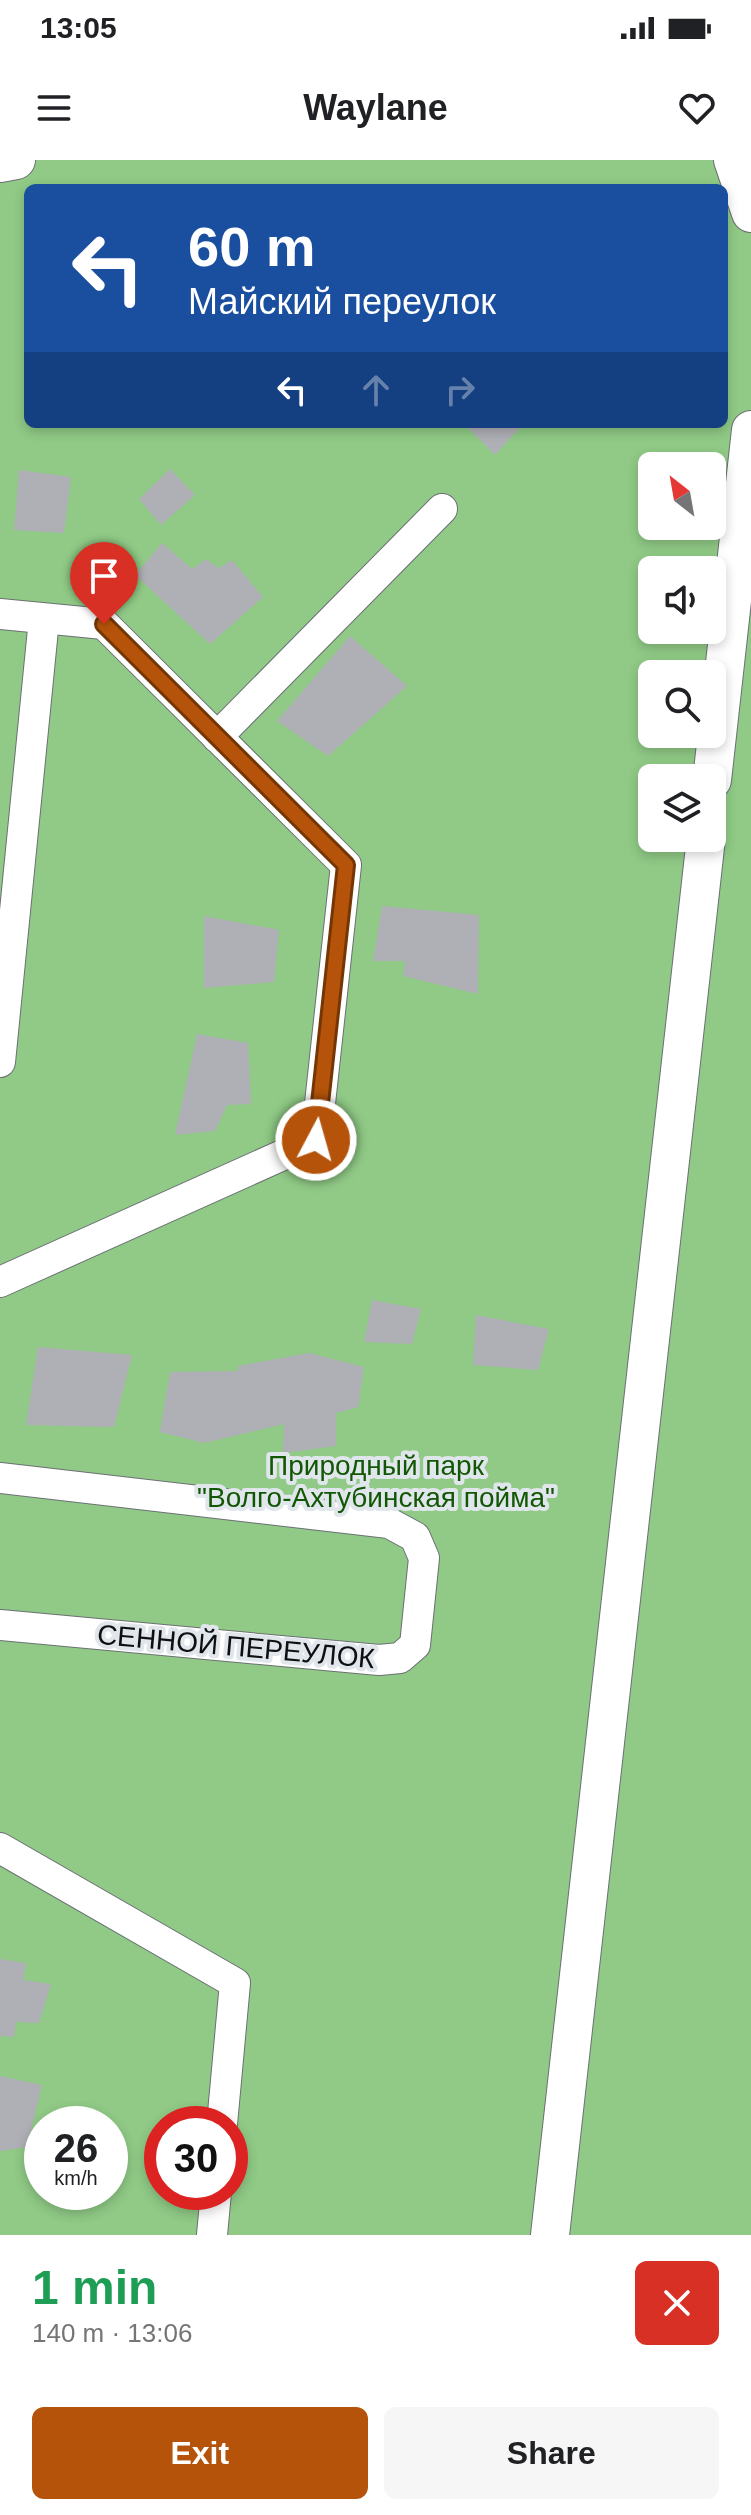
<!DOCTYPE html>
<meta charset="utf-8">
<style>
:root{--surface:#fff;--page:#f6f6f6;--text:#202124;--muted:#757577;--accent:#b45309}
body{margin:0;font-family:Helvetica,sans-serif;background:var(--page);color:var(--text);height:100vh;display:flex;flex-direction:column;font-size:30px;white-space:nowrap}
*{box-sizing:border-box;margin:0}
p{font-size:26px;color:var(--muted)}
.icon{flex:none;width:44px;height:44px;fill:none;stroke:currentColor;stroke-width:2;stroke-linecap:round;stroke-linejoin:round}
.map{position:relative;height:2075px;overflow:hidden}
.side{display:flex;flex-direction:column;background:var(--surface);flex:1}
.side>*{flex:none}
.hud{position:absolute;left:24px;top:24px;width:704px;height:244px;border-radius:12px;box-shadow:0 4px 12px #0003;background:#1a4fa0;color:#fff;overflow:hidden}
.needle{width:52px;rotate:329deg}
.tools{position:absolute;left:638px;top:292px;display:grid;gap:16px}
.tools a{display:grid;place-items:center;width:88px;height:88px;border-radius:12px;background:var(--surface);box-shadow:0 4px 12px #0003;font-size:40px}
.speed{position:absolute;left:24px;top:1946px;display:flex;gap:16px;font-size:40px;font-weight:700;text-align:center}
.speed>*{display:grid;place-content:center;width:104px;height:104px;border-radius:50%;background:var(--surface);box-shadow:0 4px 12px #0003;line-height:1}
.speed small{font-size:20px;font-weight:400}
.speed .limit{border:12px solid #d22;background:#fff;color:#111}
.pin{position:absolute;display:grid;place-items:center;width:68px;height:68px;color:#fff;margin:-82px -34px;border-radius:50% 50% 50% 0;rotate:-45deg;box-shadow:0 0 8px #0007}
.pin .icon{rotate:45deg}
.me{position:absolute;width:88px;margin:-44px;rotate:6deg;stroke-linejoin:round;filter:drop-shadow(0 0 6px #0008)}
.turn{display:flex;align-items:center;gap:28px;height:168px;padding:0 32px;font-size:36px}
.turn .icon{width:104px;height:104px;stroke-width:2.5}
.turn b{display:block;font-size:56px;line-height:68px}
.lanes{display:flex;align-items:center;height:76px;padding:0 32px;background:#0003;justify-content:center;gap:40px;direction:ltr}
.lanes .off{opacity:.35}
.round{display:grid;place-items:center;flex:none;width:84px;height:84px;border-radius:12px;background:var(--page)}
.overview{display:flex;align-items:center;justify-content:space-between;height:136px;padding:0 32px}
h1{font-size:48px;font-weight:700;line-height:60px;color:#1e9e55}
.cta{display:flex;gap:16px;margin-top:auto;padding:16px 32px}
.cta a{flex:1;height:92px;border-radius:12px;background:var(--accent);color:#fff;font-size:32px;font-weight:700;line-height:92px;text-align:center}
.cta a+a{background:var(--page);color:var(--text)}
.status{display:flex;justify-content:space-between;align-items:center;height:56px;padding:0 40px;background:var(--surface);direction:ltr}
.status svg{height:22px;fill:currentColor}
header{display:flex;justify-content:space-between;align-items:center;height:104px;padding:0 32px;background:var(--surface);font-size:36px;font-weight:700}
.map>svg:first-child{display:block}
</style>
<div class="status"><b>13:05</b><svg viewBox="0 0 49 12"><path d="M0 12V9h3v3zM5 12V6h3v6zM10 12V3h3v9zM15 12V0h3v12zM26 1h20v11H26zM47 4h2v5h-2z"/></svg></div>
<header><svg class="icon" aria-label="menu" viewBox="0 0 24 24"><path d="M4 6h16M4 12h16M4 18h16"/></svg>Waylane<svg class="icon" aria-label="heart" viewBox="0 0 24 24"><path d="M12 20l-8-8c-3-5 5-10 8-4 3-6 11-1 8 4z"/></svg></header>
<div class="map">
<svg width="751" height="2075" viewBox="0 0 751 2075">
<rect width="100%" height="100%" fill="#e0e6eb"/>
<path fill="#90ca86" fill-rule="evenodd" d="M0 0H751V2075H0ZM28 28H724V264H28ZM652 306H712V366H652ZM652 410H712V470H652ZM652 514H712V574H652ZM652 618H712V678H652ZM42 1964H110V2032H42ZM162 1964H230V2032H162Z"/>
<g fill="#afafb6">
<path d="M464 264H523L495 295Z"/>
<path d="M170 309 195 335 161 365 139 339Z"/>
<path d="M19 310 71 317 64 373 14 370Z"/>
<path d="M162 383 192 409 206 399 219 408 232 400 263 437 210 484 135 415Z"/>
<path d="M350 476 407 526 328 596 277 561Z"/>
<path d="M382 746 479 755 478 834 403 816 405 801H373Z"/>
<path d="M204 756 279 770 274 822 204 828Z"/>
<path d="M197 874 248 883 251 944 227 945 215 971 175 975Z"/>
<path d="M372 1140 421 1149 412 1184 364 1182Z"/>
<path d="M476 1155 549 1169 538 1210 473 1205Z"/>
<path d="M38 1187 132 1195 114 1267 26 1265Z"/>
<path d="M309 1193 364 1207 358 1247 336 1253V1286L283 1293 284 1264 204 1283 160 1272 170 1212 238 1211V1206Z"/>
<path d="M0 1799 26 1803 23 1820 51 1824 39 1863 16 1862 14 1877 0 1876Z"/>
<path d="M0 1916 42 1925 27 1987 0 1991Z"/>
</g>
<g fill="none" stroke-linecap="round" stroke-linejoin="round">
<defs>
<g id="minor">
<path d="M0 454 104 464 346 705 316 980 0 1122"/>
<path d="M217 577 442 349"/>
<path d="M0 902 44 459"/>
<path d="M0 1318 389 1363 415 1377 424 1398 415 1485 400 1498 379 1500 0 1465"/>
<path d="M0 1688 235 1823 222 1964"/>
<path d="M212 2075 216 2032"/>
</g>
<g id="tertiary">
<path d="M733 0 751 53"/>
<path d="M0 3 16 0"/>
<path d="M712 620 751 270"/>
<path d="M550 2075 706 678"/>
</g>
</defs>
<use href="#minor" stroke="#6b7074" stroke-width="32"/>
<use href="#tertiary" stroke="#6b7074" stroke-width="40"/>
<use href="#minor" stroke="#fff" stroke-width="30"/>
<use href="#tertiary" stroke="#fff" stroke-width="38"/>
</g>
<g fill="none" stroke-linecap="round" stroke-linejoin="round">
<defs>
<path id="route" d="M104 464 346 705 316 980"/>
</defs>
<use href="#route" stroke="#753606" stroke-width="20"/>
<use href="#route" stroke="#b45309" stroke-width="14"/>
</g>
<g text-anchor="middle" stroke-width="8" stroke-linejoin="round" paint-order="stroke">
<g font-size="28" fill="#125704" stroke="#e0e6eb">
<text x="376" y="1315">Природный парк<tspan x="376" dy="32">"Волго-Ахтубинская пойма"</tspan></text>
</g>
<g font-size="28" fill="#0d0f10" stroke="#e0e6eb">
<text transform="translate(236 1486) rotate(5)" y="10">СЕННОЙ ПЕРЕУЛОК</text>
</g>
</g>
</svg>
<div class="tools">
<a><svg class="needle" viewBox="-14 -14 28 28"><path d="M0-13l5 13h-10z" fill="#e53935"/><path d="M0 13l5-13h-10z" fill="#757577"/></svg></a>
<a><svg class="icon" aria-label="sound" viewBox="0 0 24 24"><path d="M4 9h4l5-4v14l-5-4H4zM17 9q2 3 0 6"/></svg></a>
<a><svg class="icon" aria-label="search" viewBox="0 0 24 24"><circle cx="10" cy="10" r="6"/><path d="M15 15l6 6"/></svg></a>
<a><svg class="icon" aria-label="layers" viewBox="0 0 24 24"><path d="M12 4l9 5-9 5-9-5zM3 14l9 5 9-5"/></svg></a>
</div>
<div class="speed"><div>26<small>km/h</small></div><div class="limit">30</div></div>
<div class="pin" style="left:104px;top:464px;background:#d93025"><svg class="icon" aria-label="arrive" viewBox="0 0 24 24"><path d="M6 21V4h12l-3 4 3 4H6"/></svg></div>
<svg class="me" style="left:316px;top:980px" viewBox="-20 -20 40 40"><circle r="17" fill="#b45309" stroke="#fff" stroke-width="3"/><path d="M0-11L8 9 0 5-8 9z" fill="#fff"/></svg>
<div class="hud">
<div class="turn"><svg class="icon" aria-label="left" viewBox="0 0 24 24"><path d="M17 20v-9H6M10 6l-5 5 5 5"/></svg><div><b>60 m</b>Майский переулок</div></div>
<div class="lanes"><svg class="icon" aria-label="left" viewBox="0 0 24 24"><path d="M17 20v-9H6M10 6l-5 5 5 5"/></svg><svg class="icon off" aria-label="ahead" viewBox="0 0 24 24"><path d="M12 20V5M6 11l6-6 6 6"/></svg><svg class="icon off" aria-label="right" viewBox="0 0 24 24"><path d="M7 20v-9h11M14 6l5 5-5 5"/></svg></div>
</div>
</div>
<section class="side">
<div class="overview"><div><h1>1 min</h1><p>140 m · 13:06</p></div><a class="round" style="background:#d93025;color:#fff"><svg class="icon" aria-label="close" viewBox="0 0 24 24"><path d="M6 6l12 12M18 6L6 18"/></svg></a></div>
<div class="cta"><a>Exit</a><a>Share</a></div>
</section>
